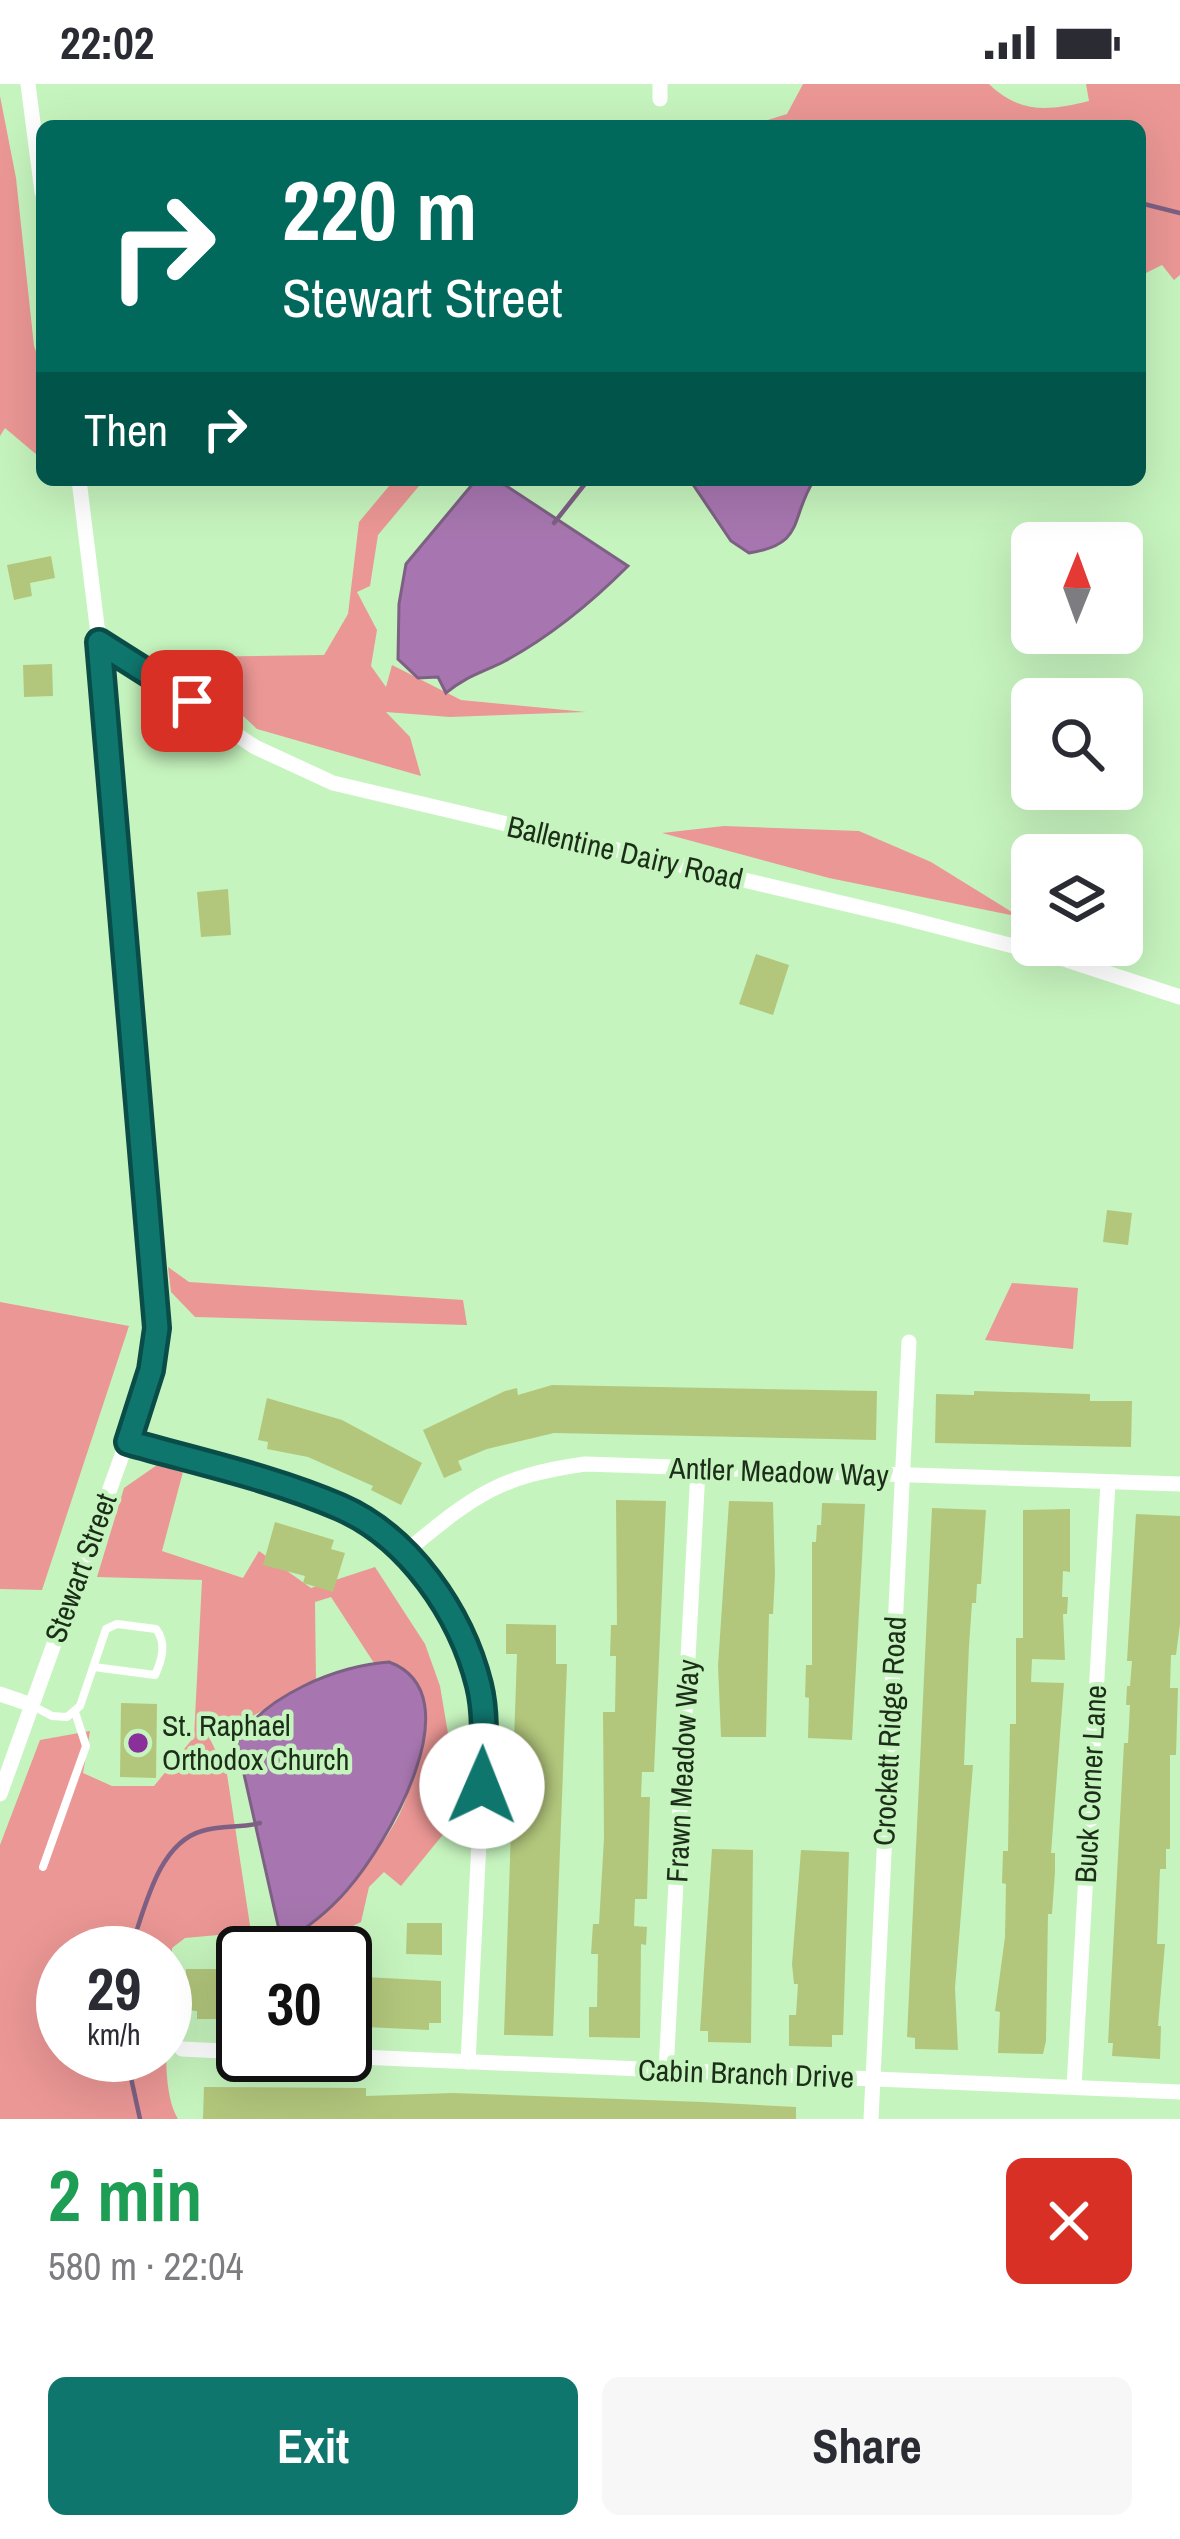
<!DOCTYPE html>
<meta charset="utf-8">
<style>
:root{--surface:#fff;--page:#f7f7f7;--text:#2b2b33;--muted:#7c7c81;--accent:#0f766e}
body{margin:0;font-family:"Archivo Narrow",sans-serif;background:var(--page);color:var(--text);height:100vh;display:flex;flex-direction:column;font-size:45px;white-space:nowrap}
*{box-sizing:border-box;margin:0}
p{font-size:39px;color:var(--muted)}
.icon{flex:none;width:66px;height:66px;fill:none;stroke:currentColor;stroke-width:2;stroke-linecap:round;stroke-linejoin:round}
.map{position:relative;height:2035px;overflow:hidden}
.side{display:flex;flex-direction:column;background:var(--surface);flex:1}
.side>*{flex:none}
.top-card{position:absolute;left:36px;top:36px;width:1110px;height:366px;border-radius:18px;box-shadow:0 12px 48px #0002;background:#00695c;color:#fff;overflow:hidden}
.needle{width:78px;rotate:1deg}
.buttons{position:absolute;left:1011px;top:438px;display:grid;gap:24px}
.buttons a{display:grid;place-items:center;width:132px;height:132px;border-radius:18px;background:var(--surface);box-shadow:0 12px 48px #0002;font-size:60px}
.speed{position:absolute;left:36px;top:1842px;display:flex;gap:24px;font-size:60px;font-weight:700;text-align:center}
.speed>*{display:grid;place-content:center;width:156px;height:156px;border-radius:50%;background:var(--surface);box-shadow:0 12px 48px #0002;line-height:1}
.speed small{font-size:30px;font-weight:400}
.speed .limit{border:6px solid #111;border-radius:18px;background:#fff;color:#111}
.pin{position:absolute;display:grid;place-items:center;width:102px;height:102px;color:#fff;margin:-51px;border-radius:24px;box-shadow:0 6px 18px #0006}
.me{position:absolute;width:132px;margin:-66px;rotate:1deg;stroke-linejoin:round;filter:drop-shadow(0 0 9px #0008)}
.turn{display:flex;align-items:center;gap:42px;height:252px;padding:0 48px;font-size:54px}
.turn .icon{width:156px;height:156px;stroke-width:2.5}
.turn b{display:block;font-size:84px;line-height:102px}
.then{display:flex;align-items:center;height:114px;padding:0 48px;background:#0003;gap:24px;font-size:45px}
.round{display:grid;place-items:center;flex:none;width:126px;height:126px;border-radius:18px;background:var(--page)}
.overview{display:flex;align-items:center;justify-content:space-between;height:204px;padding:0 48px}
h1{font-size:72px;font-weight:800;line-height:90px;color:#1e9e55}
.primary-button{display:flex;gap:24px;margin-top:auto;padding:24px 48px}
.primary-button a{flex:1;height:138px;border-radius:18px;background:var(--accent);color:#fff;font-size:48px;font-weight:800;line-height:138px;text-align:center}
.primary-button a+a{background:var(--page);color:var(--text)}
.status{display:flex;justify-content:space-between;align-items:center;height:84px;padding:0 60px;background:var(--surface);direction:ltr}
.status svg{height:33px;fill:currentColor}
.map>svg:first-child{display:block}
</style>
<div class="status"><b>22:02</b><svg viewBox="0 0 49 12"><path d="M0 12V9h3v3zM5 12V6h3v6zM10 12V3h3v9zM15 12V0h3v12zM26 1h20v11H26zM47 4h2v5h-2z"/></svg></div>
<div class="map">
<svg width="1180" height="2035" viewBox="0 0 1180 2035">
<rect width="100%" height="100%" fill="#c6f4be"/>
<g fill="#eb9795" fill-rule="evenodd">
<path d="M803 0H989C1020 30 1049 27 1089 17L1086 0H1180V191L1174 196 1162 181 1140 192V42H748L787 30Z"/>
<path d="M0 12 16 94 34 262 42 284V362L37 371 5 344 0 352Z"/>
<path d="M394 396H419V402L378 451 370 502 357 508 377 546 371 582 386 603 392 581 461 616 586 628 450 633 386 628 410 653 421 692 257 645 203 595 192 573 324 571 348 530 359 438Z"/>
<path d="M724 742 859 747 931 778 1020 833 829 794 662 749Z"/>
<path d="M168 1183 189 1198 463 1216 467 1241 195 1233 171 1208Z"/>
<path d="M1012 1199 1078 1204 1073 1265 985 1256Z"/>
<path d="M0 1218 129 1242 42 1506 0 1505Z"/>
<path d="M157 1381 184 1384 162 1467 243 1494 259 1467 311 1504 375 1483 425 1560 440 1602 455 1691 454 1737 401 1802 384 1788 369 1803 361 1838 318 1859 307 1844C338 1815 407 1742 409 1699 411 1665 395 1613 389 1578L374 1579 331 1513 315 1518 316 1598 210 1655 227 1690 251 1848 185 1854 172 1864C171 1907 156 1999 178 2035H0V1761L40 1656 90 1647 83 1689 112 1702H154L194 1653 202 1496 97 1493 124 1404ZM63 1869H165V1971H63Z"/>
</g>
<g fill="#a776b0" stroke="#7d6083" stroke-width="3">
<path d="M476 396 505 401 628 482C591 519 551 552 505 577 484 588 464 593 446 609L438 593 418 594 398 575 399 520 406 480Z"/>
<path d="M690 396H814C789 436 806 460 749 469L731 457Z"/>
<path d="M389 1578C476 1610 386 1762 347 1806 329 1827 306 1845 282 1859L237 1659C262 1612 339 1581 389 1578Z"/>
</g>
<g fill="none" stroke-linecap="round" stroke-linejoin="round">
<g stroke="#7d6083" stroke-width="4.5">
<path d="M1140 119 1180 129"/>
<path d="M554 439 588 396"/>
<path d="M129 1869C144 1830 156 1760 202 1747 221 1741 242 1744 260 1739"/>
<path d="M126 1971 140 2035"/>
</g>
</g>
<g fill="#b3c77c">
<path d="M51 472 55 494 30 499 32 512 14 516 7 481Z"/>
<path d="M52 580 53 612 24 613 23 581Z"/>
<path d="M228 805 231 851 201 853 197 808Z"/>
<path d="M756 870 789 881 773 931 739 920Z"/>
<path d="M1107 1126 1132 1129 1128 1161 1103 1158Z"/>
<path d="M552 1301 877 1307 876 1356 554 1349 487 1365 458 1377 462 1386 444 1394 423 1346 505 1307 517 1304 518 1311Z"/>
<path d="M974 1307 1090 1310V1317H1132L1131 1363 935 1359 936 1310 974 1311Z"/>
<path d="M267 1314 342 1336 422 1379 401 1421 371 1406 373 1402 308 1373 267 1365 268 1358 258 1356Z"/>
<path d="M616 1416 666 1417 654 1688H642L641 1713H650L647 1815H635L634 1842 647 1843 646 1861 641 1860 640 1954 589 1953V1923H597L598 1870H591L593 1840H599L604 1754 603 1628H615L616 1572H610L611 1541H617Z"/>
<path d="M729 1417 773 1418 775 1490 773 1530H769L766 1653H721L718 1582Z"/>
<path d="M822 1419 865 1420 852 1656 808 1654 809 1614 805 1613 806 1581H812V1458H816L817 1441H821Z"/>
<path d="M932 1424 986 1426 981 1500H977L976 1519H972L969 1562 964 1681H973L955 1904 958 1966 915 1965V1954L907 1953Z"/>
<path d="M1070 1425V1488L1063 1487 1062 1513H1068L1067 1530H1063L1065 1576 1032 1575 1031 1598 1064 1599 1051 1769H1055V1788L1052 1830H1048L1046 1957 1043 1970 998 1969 1000 1928 995 1927 1005 1853 1006 1800 1002 1799 1003 1767H1008L1010 1640H1016V1554H1023V1426Z"/>
<path d="M1136 1430 1180 1432V1540L1176 1571H1171L1170 1604H1178L1176 1671H1170V1765H1166V1785H1160L1157 1860H1165L1158 1942H1161L1160 1975 1112 1972 1113 1959H1108L1124 1659H1128L1130 1621H1126L1127 1602H1130L1132 1577H1127Z"/>
<path d="M275 1438 334 1456 331 1465 345 1469 333 1508 303 1499 305 1492 263 1481Z"/>
<path d="M506 1540 556 1541V1580H567L553 1952 504 1951 517 1570H506Z"/>
<path d="M121 1619 157 1620 156 1694 120 1693Z"/>
<path d="M712 1765 753 1766 751 1959 708 1958V1947H700Z"/>
<path d="M801 1766 849 1768 843 1951H832V1963L789 1962V1931H796L798 1900H794L792 1880Z"/>
<path d="M407 1839H442V1871L406 1870Z"/>
<path d="M186 1885H219L218 1935H197V1927L186 1926Z"/>
<path d="M345 1892 441 1897V1939H429V1946L345 1942Z"/>
<path d="M204 2003 366 2004V2012L453 2009 703 2018 796 2023V2035H203Z"/>
</g>
<g fill="none" stroke-linecap="round" stroke-linejoin="round">
<g stroke="#fff" stroke-width="8">
<path d="M33 1622 52 1632 67 1633 80 1622 106 1545 117 1540 156 1545C167 1559 162 1576 155 1591L94 1583"/>
<path d="M43 1783 86 1662 75 1628"/>
</g>
<g stroke="#fff" stroke-width="15">
<path d="M28 0 42 108"/>
<path d="M660 15V0"/>
<path d="M99 558 255 663 333 699 901 833 1067 876 1180 913"/>
<path d="M128 1358 343 1424 404 1469 436 1506 458 1546 479 1602 484 1658 468 1978"/>
<path d="M404 1469C473 1413 494 1393 585 1380L1180 1400"/>
<path d="M0 1610 32 1621"/>
<path d="M0 1710 134 1338 151 1286 157 1244 99 558 79 396"/>
<path d="M182 1965 243 1968"/>
<path d="M312 1971 1180 2008"/>
<path d="M666 1987 698 1386"/>
<path d="M1074 2003 1108 1398"/>
<path d="M871 2035 909 1258"/>
</g>
</g>
<g fill="none" stroke-linecap="round" stroke-linejoin="round">
<defs>
<path id="route" d="M192 617 99 558 157 1244 151 1286 128 1358C198 1378 273 1394 340 1423 409 1453 461 1529 479 1601 487 1633 483 1670 482 1702"/>
</defs>
<use href="#route" stroke="#0a4d48" stroke-width="30"/>
<use href="#route" stroke="#0f766e" stroke-width="21"/>
</g>
<circle fill="#8b309b" stroke="#c6f4be" stroke-width="4.5" cx="138" cy="1659" r="12"/>
<g text-anchor="middle" stroke-width="9" stroke-linejoin="round" paint-order="stroke">
<g font-size="30" fill="#1c2d19" stroke="#c6f4be">
<text transform="translate(625 769) rotate(13)" y="10">Ballentine Dairy Road</text>
<text transform="translate(779 1388) rotate(2)" y="10">Antler Meadow Way</text>
<text transform="translate(81 1484) rotate(-70)" y="10">Stewart Street</text>
<text transform="translate(890 1647) rotate(-87)" y="10">Crockett Ridge Road</text>
<text transform="translate(683 1687) rotate(-87)" y="10">Frawn Meadow Way</text>
<text transform="translate(1091 1700) rotate(-87)" y="10">Buck Corner Lane</text>
<text transform="translate(746 1990) rotate(2)" y="10">Cabin Branch Drive</text>
</g>
<g font-size="30" fill="#1c2d19" stroke="#c6f4be" text-anchor="start">
<text x="162" y="1652">St. Raphael<tspan x="162" dy="34">Orthodox Church</tspan></text>
</g>
</g>
</svg>
<div class="buttons">
<a><svg class="needle" viewBox="-14 -14 28 28"><path d="M0-13l5 13h-10z" fill="#e53935"/><path d="M0 13l5-13h-10z" fill="#7c7c81"/></svg></a>
<a><svg class="icon" aria-label="search" viewBox="0 0 24 24"><circle cx="10" cy="10" r="6"/><path d="M15 15l6 6"/></svg></a>
<a><svg class="icon" aria-label="layers" viewBox="0 0 24 24"><path d="M12 4l9 5-9 5-9-5zM3 14l9 5 9-5"/></svg></a>
</div>
<div class="speed"><div>29<small>km/h</small></div><div class="limit">30</div></div>
<div class="pin" style="left:192px;top:617px;background:#d93025"><svg class="icon" aria-label="arrive" viewBox="0 0 24 24"><path d="M6 21V4h12l-3 4 3 4H6"/></svg></div>
<svg class="me" style="left:482px;top:1702px" viewBox="-20 -20 40 40"><circle r="19" fill="#fff"/><path d="M0-13L10 11 0 6-10 11z" fill="#0f766e"/></svg>
<div class="top-card">
<div class="turn"><svg class="icon" aria-label="right" viewBox="0 0 24 24"><path d="M7 20v-9h11M14 6l5 5-5 5"/></svg><div><b>220 m</b>Stewart Street</div></div>
<div class="then">Then<svg class="icon" aria-label="right" viewBox="0 0 24 24"><path d="M7 20v-9h11M14 6l5 5-5 5"/></svg></div>
</div>
</div>
<section class="side">
<div class="overview"><div><h1>2 min</h1><p>580 m · 22:04</p></div><a class="round" style="background:#d93025;color:#fff"><svg class="icon" aria-label="close" viewBox="0 0 24 24"><path d="M6 6l12 12M18 6L6 18"/></svg></a></div>
<div class="primary-button"><a>Exit</a><a>Share</a></div>
</section>
